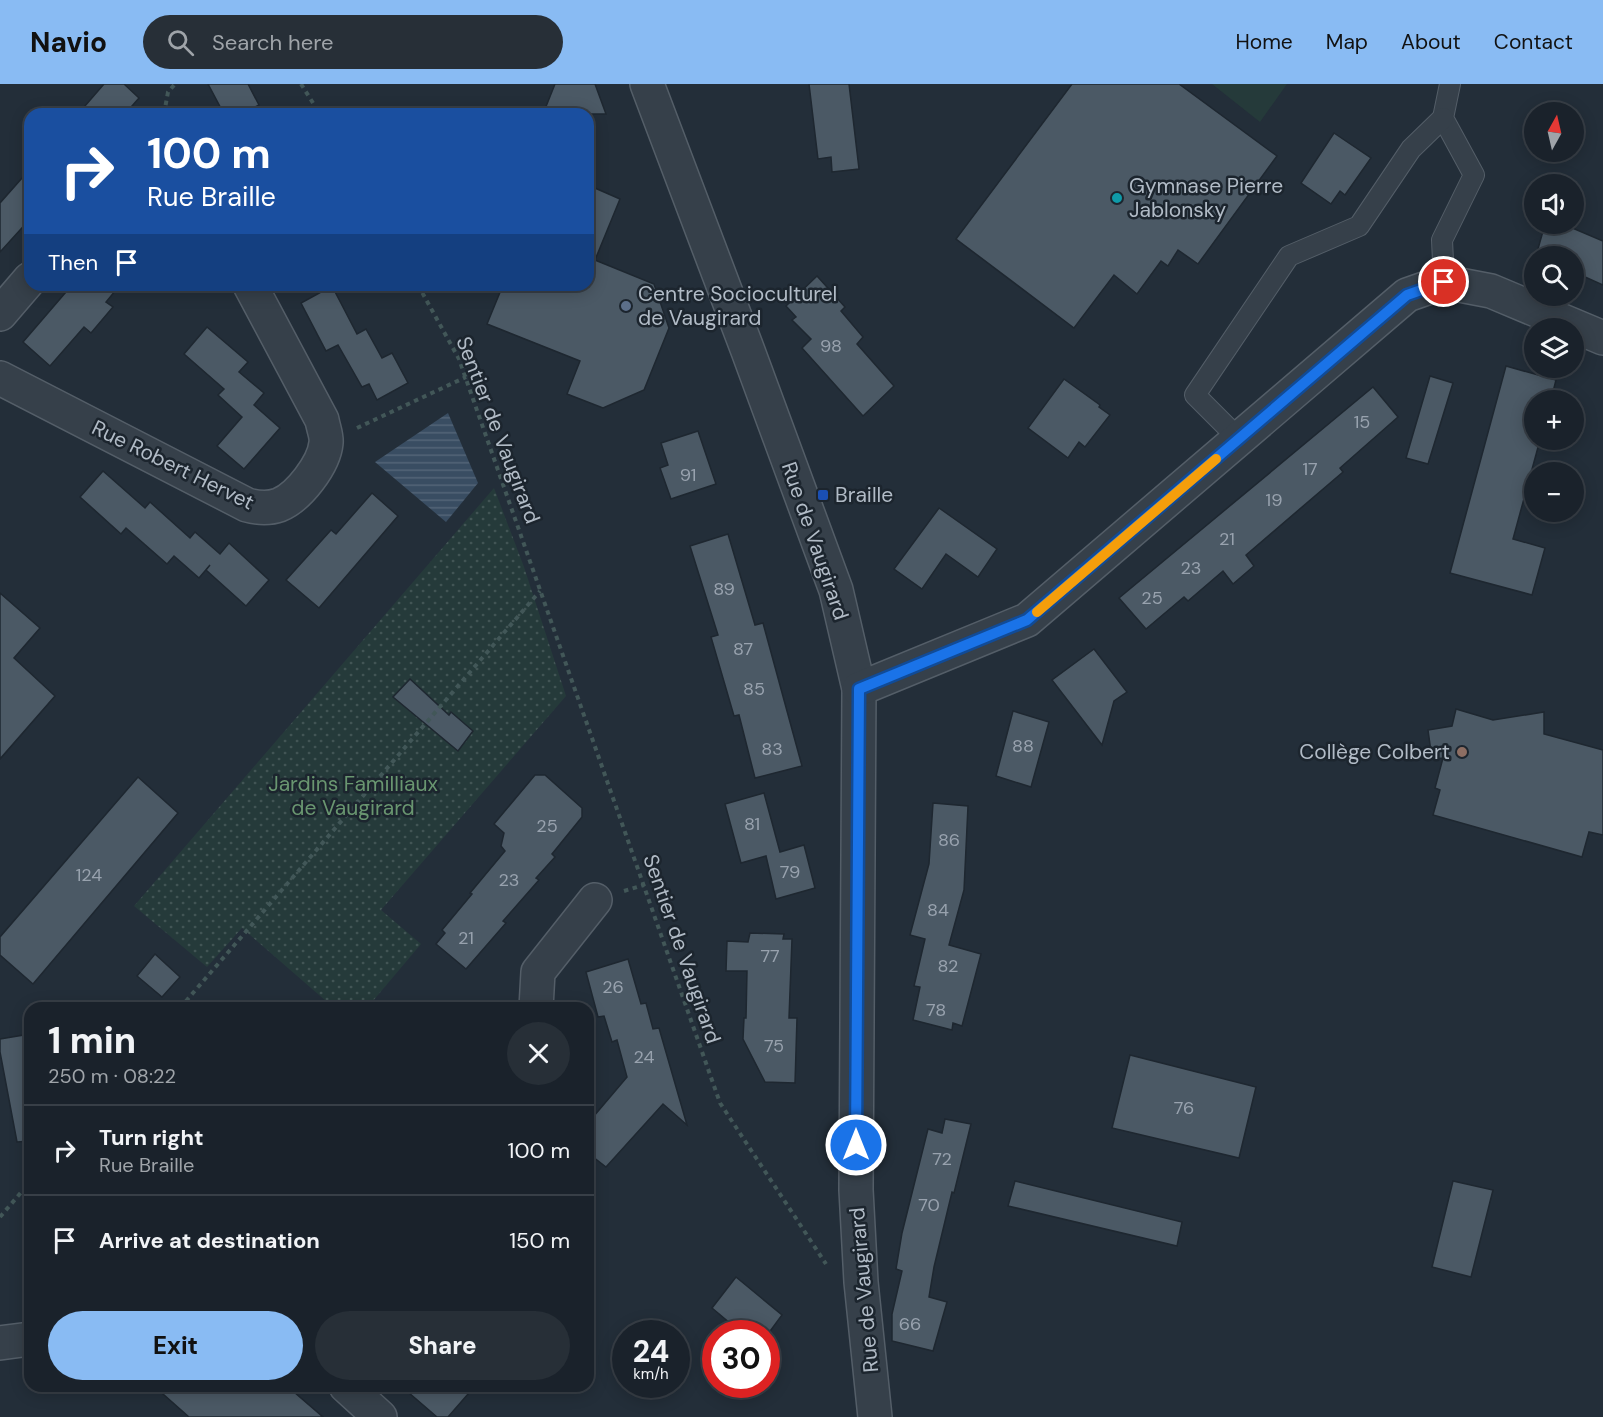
<!DOCTYPE html>
<meta charset="utf-8">
<style>
:root{--surface:#1a222b;--page:#272f37;--text:#f1f3f6;--muted:#9fa4a9;--line:#383f47;--accent:#89bbf3}
body{margin:0;font-family:"DM Sans",sans-serif;background:var(--page);color:var(--text);height:100vh;display:flex;flex-direction:column;font-size:22px;white-space:nowrap}
*{box-sizing:border-box;margin:0}
p{font-size:20px;color:var(--muted)}
.icon{flex:none;width:33px;height:33px;fill:none;stroke:currentColor;stroke-width:2;stroke-linecap:round;stroke-linejoin:round}
.map{position:relative;flex:1;overflow:hidden}
.drawer{position:absolute;left:24px;top:918px;width:570px;height:390px;display:flex;flex-direction:column;background:var(--surface);border-radius:18px;box-shadow:0 3px 15px #0003,0 0 0 2px var(--line)}
.drawer>*{flex:none}
.guide{position:absolute;left:24px;top:24px;width:570px;height:183px;border-radius:18px;box-shadow:0 3px 15px #0003,0 0 0 2px var(--line);background:#1a4fa0;color:#fff;overflow:hidden}
.needle{width:39px;rotate:8deg}
.buttons{position:absolute;left:1524px;top:18px;display:grid;gap:12px}
.buttons a{display:grid;place-items:center;width:60px;height:60px;border-radius:50%;background:var(--surface);box-shadow:0 3px 15px #0003,0 0 0 2px var(--line);font-size:30px}
.speed{position:absolute;left:612px;top:1236px;display:flex;gap:12px;font-size:30px;font-weight:700;text-align:center}
.speed>*{display:grid;place-content:center;width:78px;height:78px;border-radius:50%;background:var(--surface);box-shadow:0 3px 15px #0003,0 0 0 2px var(--line);line-height:1}
.speed small{font-size:15px;font-weight:400}
.speed .limit{border:9px solid #d22;background:#fff;color:#111}
.pin{position:absolute;display:grid;place-items:center;width:51px;height:51px;color:#fff;margin:-26px;border:3px solid #fff;border-radius:50%;box-shadow:0 2px 6px #0007}
.me{position:absolute;width:66px;margin:-33px;rotate:0deg;stroke-linejoin:round;filter:drop-shadow(0 0 4px #0008)}
.turn{display:flex;align-items:center;gap:21px;height:126px;padding:0 24px;font-size:27px}
.turn .icon{width:78px;height:78px;stroke-width:2.5}
.turn b{display:block;font-size:42px;line-height:51px}
.then{display:flex;align-items:center;height:57px;padding:0 24px;background:#0003;gap:12px;font-size:22px}
.round{display:grid;place-items:center;flex:none;width:63px;height:63px;border-radius:32px;background:var(--page)}
.overview{display:flex;align-items:center;justify-content:space-between;height:102px;padding:0 24px}
h1{font-size:36px;font-weight:800;line-height:45px}
.cta{display:flex;gap:12px;margin-top:auto;padding:12px 24px}
.cta a{flex:1;height:69px;border-radius:36px;background:var(--accent);color:#111;font-size:24px;font-weight:800;line-height:69px;text-align:center}
.cta a+a{background:var(--page);color:var(--text)}
ul{padding:0;list-style:none}
li{display:flex;align-items:center;gap:18px;height:90px;padding:0 24px;border-top:2px solid var(--line)}
li div{flex:1}
li b{display:block;font-size:22px}
li em{font-style:normal}
header{display:flex;align-items:center;gap:36px;box-sizing:border-box;height:84px;padding:0 30px;background:var(--accent);color:#111}
header strong{font-size:28px}
nav{display:flex;gap:33px;margin-inline-start:auto;font-size:21px}
.search{width:420px;height:54px;background:var(--page);display:flex;align-items:center;gap:15px;box-sizing:border-box;padding:0 21px;border-radius:33px;color:var(--muted);font-size:22px}
.map>svg:first-child{display:block}
</style>
<header>
<strong>Navio</strong>
<div class="search"><svg class="icon" aria-label="search" viewBox="0 0 24 24"><circle cx="10" cy="10" r="6"/><path d="M15 15l6 6"/></svg>Search here</div>
<nav><a>Home</a><a>Map</a><a>About</a><a>Contact</a></nav>
</header>
<div class="map">
<svg width="1603" height="1333" viewBox="0 0 1603 1333">
<defs>
<pattern id="garden-dots" width="8" height="8" patternUnits="userSpaceOnUse" patternTransform="scale(1.5)"><rect width="8" height="8" fill="#253a3a"/><path d="M2 2h.1M6 6h.1" fill="none" stroke="#425555" stroke-width="1.8" stroke-linecap="round"/></pattern>
<pattern id="water-rules" width="6" height="5" patternUnits="userSpaceOnUse" patternTransform="scale(1.5)"><rect width="6" height="5" fill="#394d62"/><path d="M0 2.5h6" fill="none" stroke="#536577"/></pattern>
</defs>
<rect width="100%" height="100%" fill="#232e39"/>
<path fill="#253a3a" d="M1212 0H1287L1260 38Z"/>
<path fill="url(#garden-dots)" d="M494 404 524 483 566 612 381 826 421 860 367 924H334L242 844 207 883 134 822Z"/>
<path fill="url(#water-rules)" d="M448 329 478 399 446 438 375 378Z"/>
<g fill="#4b5965" stroke="#1e2730" stroke-width="1.5">
<path d="M104 0H124L139 14 125 30H78Z"/>
<path d="M208 0H248L259 21 242 30H224Z"/>
<path d="M555 0H595L606 30H543Z"/>
<path d="M809 0H849L859 85 832 88 831 73 818 75Z"/>
<path d="M1072 0H1179L1277 72 1198 180 1178 166 1168 182 1161 177 1137 210 1114 191 1074 244 956 155Z"/>
<path d="M1334 49 1371 74 1345 111 1340 107 1331 120 1301 99Z"/>
<path d="M30 85V135L0 168V119Z"/>
<path d="M588 101 620 115 595 176 654 200 669 244 644 306 603 324 567 310 580 277 487 240 503 201H588Z"/>
<path d="M1545 140H1563L1603 157V201L1574 188V172H1536Z"/>
<path d="M817 192 845 223 841 227 863 253 857 260 894 302 863 332 802 264 811 255 792 236 796 233 786 222Z"/>
<path d="M72 201H120L106 218 113 223 91 249 84 243 50 282 23 258Z"/>
<path d="M332 202 357 250 366 245 382 274 392 269 408 299 377 316 369 300 362 303 338 261 326 267 301 219Z"/>
<path d="M207 243 248 278 239 288 264 309 254 321 280 344 244 385 217 362 242 333 218 311 224 305 184 270Z"/>
<path d="M1506 282 1556 296 1551 316H1534V356H1540L1513 455 1545 464 1532 511 1450 489Z"/>
<path d="M1430 292 1453 299 1428 380 1406 374Z"/>
<path d="M1064 295 1100 321 1099 323 1110 331 1085 363 1079 358 1068 374 1028 344Z"/>
<path d="M1373 303 1398 333 1340 384 1343 388 1246 471 1254 482 1233 500 1223 487 1188 517 1184 513 1146 545 1119 514Z"/>
<path d="M698 347 716 400 671 415 660 384 668 381 661 359Z"/>
<path d="M103 387 145 424 150 418 190 454 195 448 220 470 229 459 269 496 246 522 206 486 210 481 199 494 174 472 167 480 126 444 121 450 80 413Z"/>
<path d="M372 409 398 432 319 524 286 496 331 446 336 450Z"/>
<path d="M939 424 997 465 978 493 946 470 922 505 894 485Z"/>
<path d="M728 450 755 541 763 539 802 682 755 694 739 631 734 632 711 553 718 551 690 462Z"/>
<path d="M0 509 40 544 14 574 55 612 0 675Z"/>
<path d="M1094 565 1127 608 1114 617 1102 661 1052 596Z"/>
<path d="M410 595 449 631 451 628 473 647 458 667 393 613Z"/>
<path d="M1456 625 1493 636 1544 628V650L1603 666V751L1589 748 1582 773 1433 731 1440 706 1435 704 1443 674 1432 675 1428 646 1452 642Z"/>
<path d="M1013 627 1049 638 1031 703 996 692Z"/>
<path d="M535 691H545L582 724V733L552 770 555 773 536 794 539 796 503 837 506 839 466 885 436 860 445 849 442 846 472 810 470 809 505 767 501 762 504 749 494 740Z"/>
<path d="M138 693 178 729 33 900 0 871V853Z"/>
<path d="M764 709 780 768 804 761 815 804 776 815 766 772 741 779 725 720Z"/>
<path d="M933 719 968 722 964 806 949 861 981 870 962 942 953 939 952 946 913 936 920 903 914 902 925 855 910 851 929 780Z"/>
<path d="M750 849 784 850 783 855H792L789 934H797L795 999 765 998 743 955 744 934H746L747 887H726L727 857 748 858Z"/>
<path d="M155 870 180 893 162 913 137 892Z"/>
<path d="M628 875 641 920 646 919 653 945 659 944 687 1041 663 1020 606 1083 588 1069V1039L627 993 617 956 612 958 604 932 598 933 586 888Z"/>
<path d="M30 950V1057L17 1058 0 968V955Z"/>
<path d="M1130 971 1256 1003 1239 1074 1112 1044Z"/>
<path d="M945 1035 971 1040 954 1109 952 1108 934 1183 929 1213 947 1218 933 1267 892 1257V1230L902 1187 896 1185 902 1149 928 1045 942 1049Z"/>
<path d="M1015 1097 1182 1138 1177 1162 1008 1122Z"/>
<path d="M1453 1097 1493 1106 1471 1193 1432 1183Z"/>
<path d="M736 1193 782 1231 768 1250H743L712 1224Z"/>
<path d="M154 1302H287L323 1333H189Z"/>
<path d="M401 1302H475L448 1333H437Z"/>
</g>
<g fill="none" stroke-linecap="round" stroke-linejoin="round">
<defs>
<g id="lane">
<path d="M1444 198 1442 156 1474 91 1443 34 1450 0"/>
<path d="M1239 355 1195 311 1289 172 1359 142 1411 65 1443 34"/>
</g>
<g id="street">
<path d="M647 0 748 267 836 506 859 605 856 1106 861 1198 875 1333"/>
<path d="M0 230 30 195"/>
<path d="M0 294 247 421C258 424 268 425 279 421 299 413 324 380 326 359 327 352 323 343 322 336L250 201"/>
<path d="M859 605 1027 536 1407 211 1444 198 1491 207 1603 254"/>
<path d="M536 924 538 888 595 816"/>
<path d="M0 1259 30 1255"/>
<path d="M346 1302 380 1333"/>
</g>
</defs>
<use href="#lane" stroke="#545e68" stroke-width="22"/>
<use href="#street" stroke="#545e68" stroke-width="36"/>
<g stroke="#425758" stroke-width="4" stroke-dasharray="4.5 4.5" stroke-linecap="butt">
<path d="M301 0 320 30"/>
<path d="M164 30 168 8 175 0"/>
<path d="M418 201 459 275 720 1019 826 1180"/>
<path d="M357 344 466 293"/>
<path d="M624 807 644 801"/>
<path d="M180 924 540 507"/>
<path d="M0 1133 30 1098"/>
</g>
<use href="#lane" stroke="#36404a" stroke-width="20"/>
<use href="#street" stroke="#36404a" stroke-width="33"/>
</g>
<g fill="none" stroke-linecap="round" stroke-linejoin="round">
<defs>
<path id="route" d="M856 1061 859 605 1027 536 1407 211 1444 198"/>
</defs>
<use href="#route" stroke="#114b97" stroke-width="15"/>
<use href="#route" stroke="#1a73e8" stroke-width="10"/>
<path stroke="#f59e0b" stroke-width="10" d="M1037 528 1216 375"/>
</g>
<circle fill="#0f9aa8" stroke="#1c252e" stroke-width="2" cx="1117" cy="114" r="6"/>
<circle fill="#5c6f8a" stroke="#1c252e" stroke-width="2" cx="626" cy="222" r="6"/>
<rect fill="#1a4fb4" stroke="#1c252e" stroke-width="2" x="817" y="405" width="12" height="12" rx="3"/>
<circle fill="#8d6e63" stroke="#1c252e" stroke-width="2" cx="1462" cy="668" r="6"/>
<g text-anchor="middle" stroke-width="5" stroke-linejoin="round" paint-order="stroke">
<g font-size="18" fill="#98a2ae">
<text x="831" y="268">98</text>
<text x="1362" y="344">15</text>
<text x="1310" y="391">17</text>
<text x="688" y="397">91</text>
<text x="1274" y="422">19</text>
<text x="1227" y="461">21</text>
<text x="1191" y="490">23</text>
<text x="724" y="511">89</text>
<text x="1152" y="520">25</text>
<text x="743" y="571">87</text>
<text x="754" y="611">85</text>
<text x="1023" y="668">88</text>
<text x="772" y="671">83</text>
<text x="752" y="746">81</text>
<text x="547" y="748">25</text>
<text x="949" y="762">86</text>
<text x="790" y="794">79</text>
<text x="89" y="797">124</text>
<text x="509" y="802">23</text>
<text x="938" y="832">84</text>
<text x="466" y="860">21</text>
<text x="770" y="878">77</text>
<text x="948" y="888">82</text>
<text x="613" y="909">26</text>
<text x="936" y="932">78</text>
<text x="774" y="968">75</text>
<text x="644" y="979">24</text>
<text x="1184" y="1030">76</text>
<text x="942" y="1081">72</text>
<text x="929" y="1127">70</text>
<text x="910" y="1246">66</text>
</g>
<g font-size="21" fill="#b1bbc6" stroke="#1c252e" text-anchor="start">
<text x="1129" y="109">Gymnase Pierre<tspan x="1129" dy="24">Jablonsky</tspan></text>
<text x="638" y="217">Centre Socioculturel<tspan x="638" dy="24">de Vaugirard</tspan></text>
<text x="835" y="418">Braille</text>
<text x="1450" y="675" text-anchor="end">Collège Colbert</text>
</g>
<g font-size="21" fill="#b1bbc6" stroke="#1c252e">
<text transform="translate(498 346) rotate(69)" y="7">Sentier de Vaugirard</text>
<text transform="translate(173 381) rotate(26)" y="7">Rue Robert Hervet</text>
<text transform="translate(815 457) rotate(71)" y="7">Rue de Vaugirard</text>
<text transform="translate(682 865) rotate(71)" y="7">Sentier de Vaugirard</text>
<text transform="translate(864 1206) rotate(-95)" y="7">Rue de Vaugirard</text>
</g>
<g font-size="21" fill="#699670" stroke="#1c252e">
<text x="353" y="707">Jardins Familliaux<tspan x="353" dy="24">de Vaugirard</tspan></text>
</g>
</g>
</svg>
<div class="buttons">
<a><svg class="needle" viewBox="-14 -14 28 28"><path d="M0-13l5 13h-10z" fill="#e53935"/><path d="M0 13l5-13h-10z" fill="#9fa4a9"/></svg></a>
<a><svg class="icon" aria-label="sound" viewBox="0 0 24 24"><path d="M4 9h4l5-4v14l-5-4H4zM17 9q2 3 0 6"/></svg></a>
<a><svg class="icon" aria-label="search" viewBox="0 0 24 24"><circle cx="10" cy="10" r="6"/><path d="M15 15l6 6"/></svg></a>
<a><svg class="icon" aria-label="layers" viewBox="0 0 24 24"><path d="M12 4l9 5-9 5-9-5zM3 14l9 5 9-5"/></svg></a>
<a>+</a>
<a>−</a>
</div>
<div class="speed"><div>24<small>km/h</small></div><div class="limit">30</div></div>
<div class="pin" style="left:1444px;top:198px;background:#d93025"><svg class="icon" aria-label="arrive" viewBox="0 0 24 24"><path d="M6 21V4h12l-3 4 3 4H6"/></svg></div>
<svg class="me" style="left:856px;top:1061px" viewBox="-20 -20 40 40"><circle r="17" fill="#1a73e8" stroke="#fff" stroke-width="3"/><path d="M0-11L8 9 0 5-8 9z" fill="#fff"/></svg>
<div class="guide">
<div class="turn"><svg class="icon" aria-label="right" viewBox="0 0 24 24"><path d="M7 20v-9h11M14 6l5 5-5 5"/></svg><div><b>100 m</b>Rue Braille</div></div>
<div class="then">Then<svg class="icon" aria-label="arrive" viewBox="0 0 24 24"><path d="M6 21V4h12l-3 4 3 4H6"/></svg></div>
</div>
<section class="drawer">
<div class="overview"><div><h1>1 min</h1><p>250 m · 08:22</p></div><a class="round"><svg class="icon" aria-label="close" viewBox="0 0 24 24"><path d="M6 6l12 12M18 6L6 18"/></svg></a></div>
<ul>
<li><svg class="icon" aria-label="right" viewBox="0 0 24 24"><path d="M7 20v-9h11M14 6l5 5-5 5"/></svg><div><b>Turn right</b><p>Rue Braille</p></div><em>100 m</em></li>
<li><svg class="icon" aria-label="arrive" viewBox="0 0 24 24"><path d="M6 21V4h12l-3 4 3 4H6"/></svg><div><b>Arrive at destination</b></div><em>150 m</em></li>
</ul>
<div class="cta"><a>Exit</a><a>Share</a></div>
</section>
</div>
